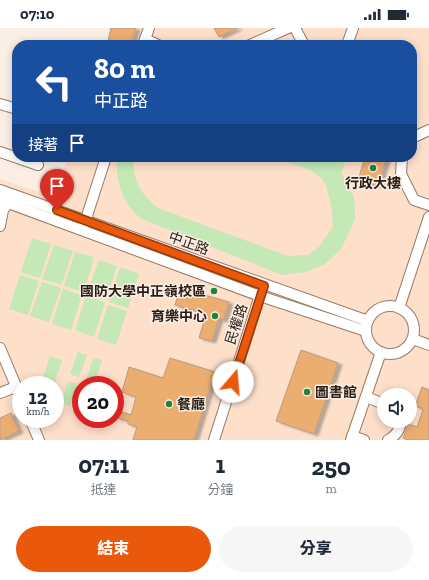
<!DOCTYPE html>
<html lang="zh-TW">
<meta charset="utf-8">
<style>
:root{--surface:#fff;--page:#f6f6f7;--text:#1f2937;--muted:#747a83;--accent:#ea580c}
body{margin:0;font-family:"Zilla Slab","Noto Sans TC",serif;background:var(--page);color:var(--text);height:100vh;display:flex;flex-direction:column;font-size:15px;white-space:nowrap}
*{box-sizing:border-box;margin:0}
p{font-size:13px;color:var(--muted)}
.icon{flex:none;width:22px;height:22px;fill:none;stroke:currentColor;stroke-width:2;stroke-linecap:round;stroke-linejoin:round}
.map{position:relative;height:412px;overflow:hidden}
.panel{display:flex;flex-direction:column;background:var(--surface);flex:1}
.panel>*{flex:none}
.guide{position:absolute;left:12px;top:12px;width:405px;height:122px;border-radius:16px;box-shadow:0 2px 10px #0003;background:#1a4fa0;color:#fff;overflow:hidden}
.controls{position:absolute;left:377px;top:360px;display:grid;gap:8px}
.controls a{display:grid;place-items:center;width:40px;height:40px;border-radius:50%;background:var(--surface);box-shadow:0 2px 10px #0003;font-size:20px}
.speed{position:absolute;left:12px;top:348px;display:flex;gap:8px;font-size:20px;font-weight:700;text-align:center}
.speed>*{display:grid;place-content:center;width:52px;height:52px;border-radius:50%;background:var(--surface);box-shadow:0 2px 10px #0003;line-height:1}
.speed small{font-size:10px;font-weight:400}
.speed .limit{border:6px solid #d22;background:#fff;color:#111}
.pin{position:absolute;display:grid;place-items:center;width:34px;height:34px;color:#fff;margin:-41px -17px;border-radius:50% 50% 50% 0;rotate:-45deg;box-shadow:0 0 4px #0007}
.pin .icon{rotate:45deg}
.me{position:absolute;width:44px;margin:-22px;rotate:18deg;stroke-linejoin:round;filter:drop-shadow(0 0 3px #0008)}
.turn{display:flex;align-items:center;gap:14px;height:84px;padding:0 16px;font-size:18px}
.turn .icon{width:52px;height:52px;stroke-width:2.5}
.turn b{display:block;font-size:28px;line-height:34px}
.then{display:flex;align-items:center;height:38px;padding:0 16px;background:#0003;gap:8px;font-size:15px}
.eta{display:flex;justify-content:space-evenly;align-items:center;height:68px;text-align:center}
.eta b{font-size:24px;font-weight:800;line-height:28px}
.primary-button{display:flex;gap:8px;margin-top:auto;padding:8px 16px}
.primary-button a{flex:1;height:46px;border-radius:24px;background:var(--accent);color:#fff;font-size:16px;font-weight:800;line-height:46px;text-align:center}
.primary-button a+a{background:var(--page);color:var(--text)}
.status{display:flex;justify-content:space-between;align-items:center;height:28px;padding:0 20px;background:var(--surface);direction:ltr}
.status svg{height:11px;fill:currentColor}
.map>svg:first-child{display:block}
</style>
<div class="status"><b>07:10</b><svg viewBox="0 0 49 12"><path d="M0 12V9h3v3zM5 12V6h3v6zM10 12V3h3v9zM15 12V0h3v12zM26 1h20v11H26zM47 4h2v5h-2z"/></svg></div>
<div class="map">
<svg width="429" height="412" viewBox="0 0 429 412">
<defs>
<filter id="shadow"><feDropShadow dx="4" dy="2" stdDeviation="1" flood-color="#0004"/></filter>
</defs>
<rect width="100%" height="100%" fill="#fbeee5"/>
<path fill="#fddfca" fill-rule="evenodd" d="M112 0H429V412H0V151L54 169 68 129H412V17H106ZM21 357H55V391H21ZM81 357H115V391H81ZM384 367H410V393H384Z"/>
<g fill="#c4e8b6">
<path d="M117 129H134C131 151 141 167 158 180L288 228 308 227 320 218 333 198 332 184 327 160 322 151 312 143 275 129H344L347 130 341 144 353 167 355 178V191L345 213 340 222 325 236 307 244 282 247 142 191C123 177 115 152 117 129Z"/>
<path d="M32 210 51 216 40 250 21 244Z"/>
<path d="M54 217 73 223 61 257 42 251Z"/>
<path d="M75 224 94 229 84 264 64 258Z"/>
<path d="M99 232 117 238 106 272 87 266Z"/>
<path d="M120 239 139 246 128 280 109 274Z"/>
<path d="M20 247 39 253 28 287 9 281Z"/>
<path d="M42 254 61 260 49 294 30 288Z"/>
<path d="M63 261 82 267 71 302 52 296Z"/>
<path d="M86 268 105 274 94 309 75 302Z"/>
<path d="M108 277 127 283 116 317 97 311Z"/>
<path d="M78 324 87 327 79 349 70 346Z"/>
<path d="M50 328 62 332 54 357 41 356Z"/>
<path d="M93 330 102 332 95 355 86 352Z"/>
<path d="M68 353 77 356 70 378 61 375Z"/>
</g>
<g fill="#ebae70" stroke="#b69d85" filter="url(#shadow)">
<path d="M111 0H136L131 17H107Z"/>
<path d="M214 0H238L219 9Z"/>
<path d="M365 129H387L378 158 358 152Z"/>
<path d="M180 260 229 274 224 292 219 291 212 313 199 310 206 286 175 277Z"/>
<path d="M301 322 338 335 314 406 276 393Z"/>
<path d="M170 330 215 344 194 412H133L137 399 128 396V393L117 390 119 383 131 387 136 369 122 364 129 339 163 350Z"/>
<path d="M422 359 429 362V412H408L403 410 408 396 417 399 423 381 415 378Z"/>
<path d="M11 385 19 403 0 412V390Z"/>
</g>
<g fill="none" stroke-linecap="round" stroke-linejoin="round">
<defs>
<g id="minor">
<path d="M295 0 304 17"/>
<path d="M145 11 158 17"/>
<path d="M143 17 149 0"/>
<path d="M250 17 288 0"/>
<path d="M347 17 353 0"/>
<path d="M0 76 17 81"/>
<path d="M412 110 429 102"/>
<path d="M0 124 38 137"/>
<path d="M402 129 401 146 414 172 429 177"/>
<path d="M0 162 368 293"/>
<path d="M0 172 260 268 366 303"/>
<path d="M84 197 106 129"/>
<path d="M0 198 3 182 12 170"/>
<circle cx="390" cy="302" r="24"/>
<path d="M399 280 429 189"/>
<path d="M413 311 429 317"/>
<path d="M0 320 21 370"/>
<path d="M0 365 16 359"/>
<path d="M366 369 384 376"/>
<path d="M30 391 39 412"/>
<path d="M352 408 364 412"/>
<path d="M214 412 262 261"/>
<path d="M351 412 381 324"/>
<path d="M388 412C396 408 400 402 401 393"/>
</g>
</defs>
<use href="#minor" stroke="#967a67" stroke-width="12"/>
<use href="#minor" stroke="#fff" stroke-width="10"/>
</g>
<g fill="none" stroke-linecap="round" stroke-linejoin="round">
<defs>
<path id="route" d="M57 182 264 258 233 354"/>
</defs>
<use href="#route" stroke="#983908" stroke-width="10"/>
<use href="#route" stroke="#ea580c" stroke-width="7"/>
</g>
<g fill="#238436" stroke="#fbeee5" stroke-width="1.5">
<circle cx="373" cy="140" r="4"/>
<circle cx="214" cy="263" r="4"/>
<circle cx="215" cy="288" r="4"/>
<circle cx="307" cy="364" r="4"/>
<circle cx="169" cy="376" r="4"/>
</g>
<g text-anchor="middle" stroke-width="3" stroke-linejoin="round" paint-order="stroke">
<g font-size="14" font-weight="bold" fill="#281d15" stroke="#fbeee5" text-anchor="end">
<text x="373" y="160" text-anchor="middle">行政大樓</text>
<text x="206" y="268">國防大學中正嶺校區</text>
<text x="207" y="293">育樂中心</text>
<text x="315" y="369" text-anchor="start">圖書館</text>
<text x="177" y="381" text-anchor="start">餐廳</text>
</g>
<g font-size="14" fill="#281d15" stroke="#fbeee5">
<text transform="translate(189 215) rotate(20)" y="5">中正路</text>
<text transform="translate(236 296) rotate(-72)" y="5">民權路</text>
</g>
</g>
</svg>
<div class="controls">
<a><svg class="icon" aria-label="sound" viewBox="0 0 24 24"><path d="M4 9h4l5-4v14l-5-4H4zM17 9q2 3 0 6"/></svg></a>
</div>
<div class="speed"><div>12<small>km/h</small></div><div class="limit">20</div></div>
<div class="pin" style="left:57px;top:182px;background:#d93025"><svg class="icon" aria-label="arrive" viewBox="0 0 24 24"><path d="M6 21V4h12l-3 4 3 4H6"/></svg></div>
<svg class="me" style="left:233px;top:354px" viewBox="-20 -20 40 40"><circle r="19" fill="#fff"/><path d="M0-13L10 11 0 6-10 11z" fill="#ea580c"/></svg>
<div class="guide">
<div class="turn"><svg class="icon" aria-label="left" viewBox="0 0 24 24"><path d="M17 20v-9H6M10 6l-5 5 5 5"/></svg><div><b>80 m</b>中正路</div></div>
<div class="then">接著<svg class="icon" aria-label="arrive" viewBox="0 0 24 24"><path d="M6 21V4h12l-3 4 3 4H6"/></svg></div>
</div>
</div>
<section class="panel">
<div class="eta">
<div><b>07:11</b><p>抵達</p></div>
<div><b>1</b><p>分鐘</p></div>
<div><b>250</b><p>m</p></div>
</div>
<div class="primary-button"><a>結束</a><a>分享</a></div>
</section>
